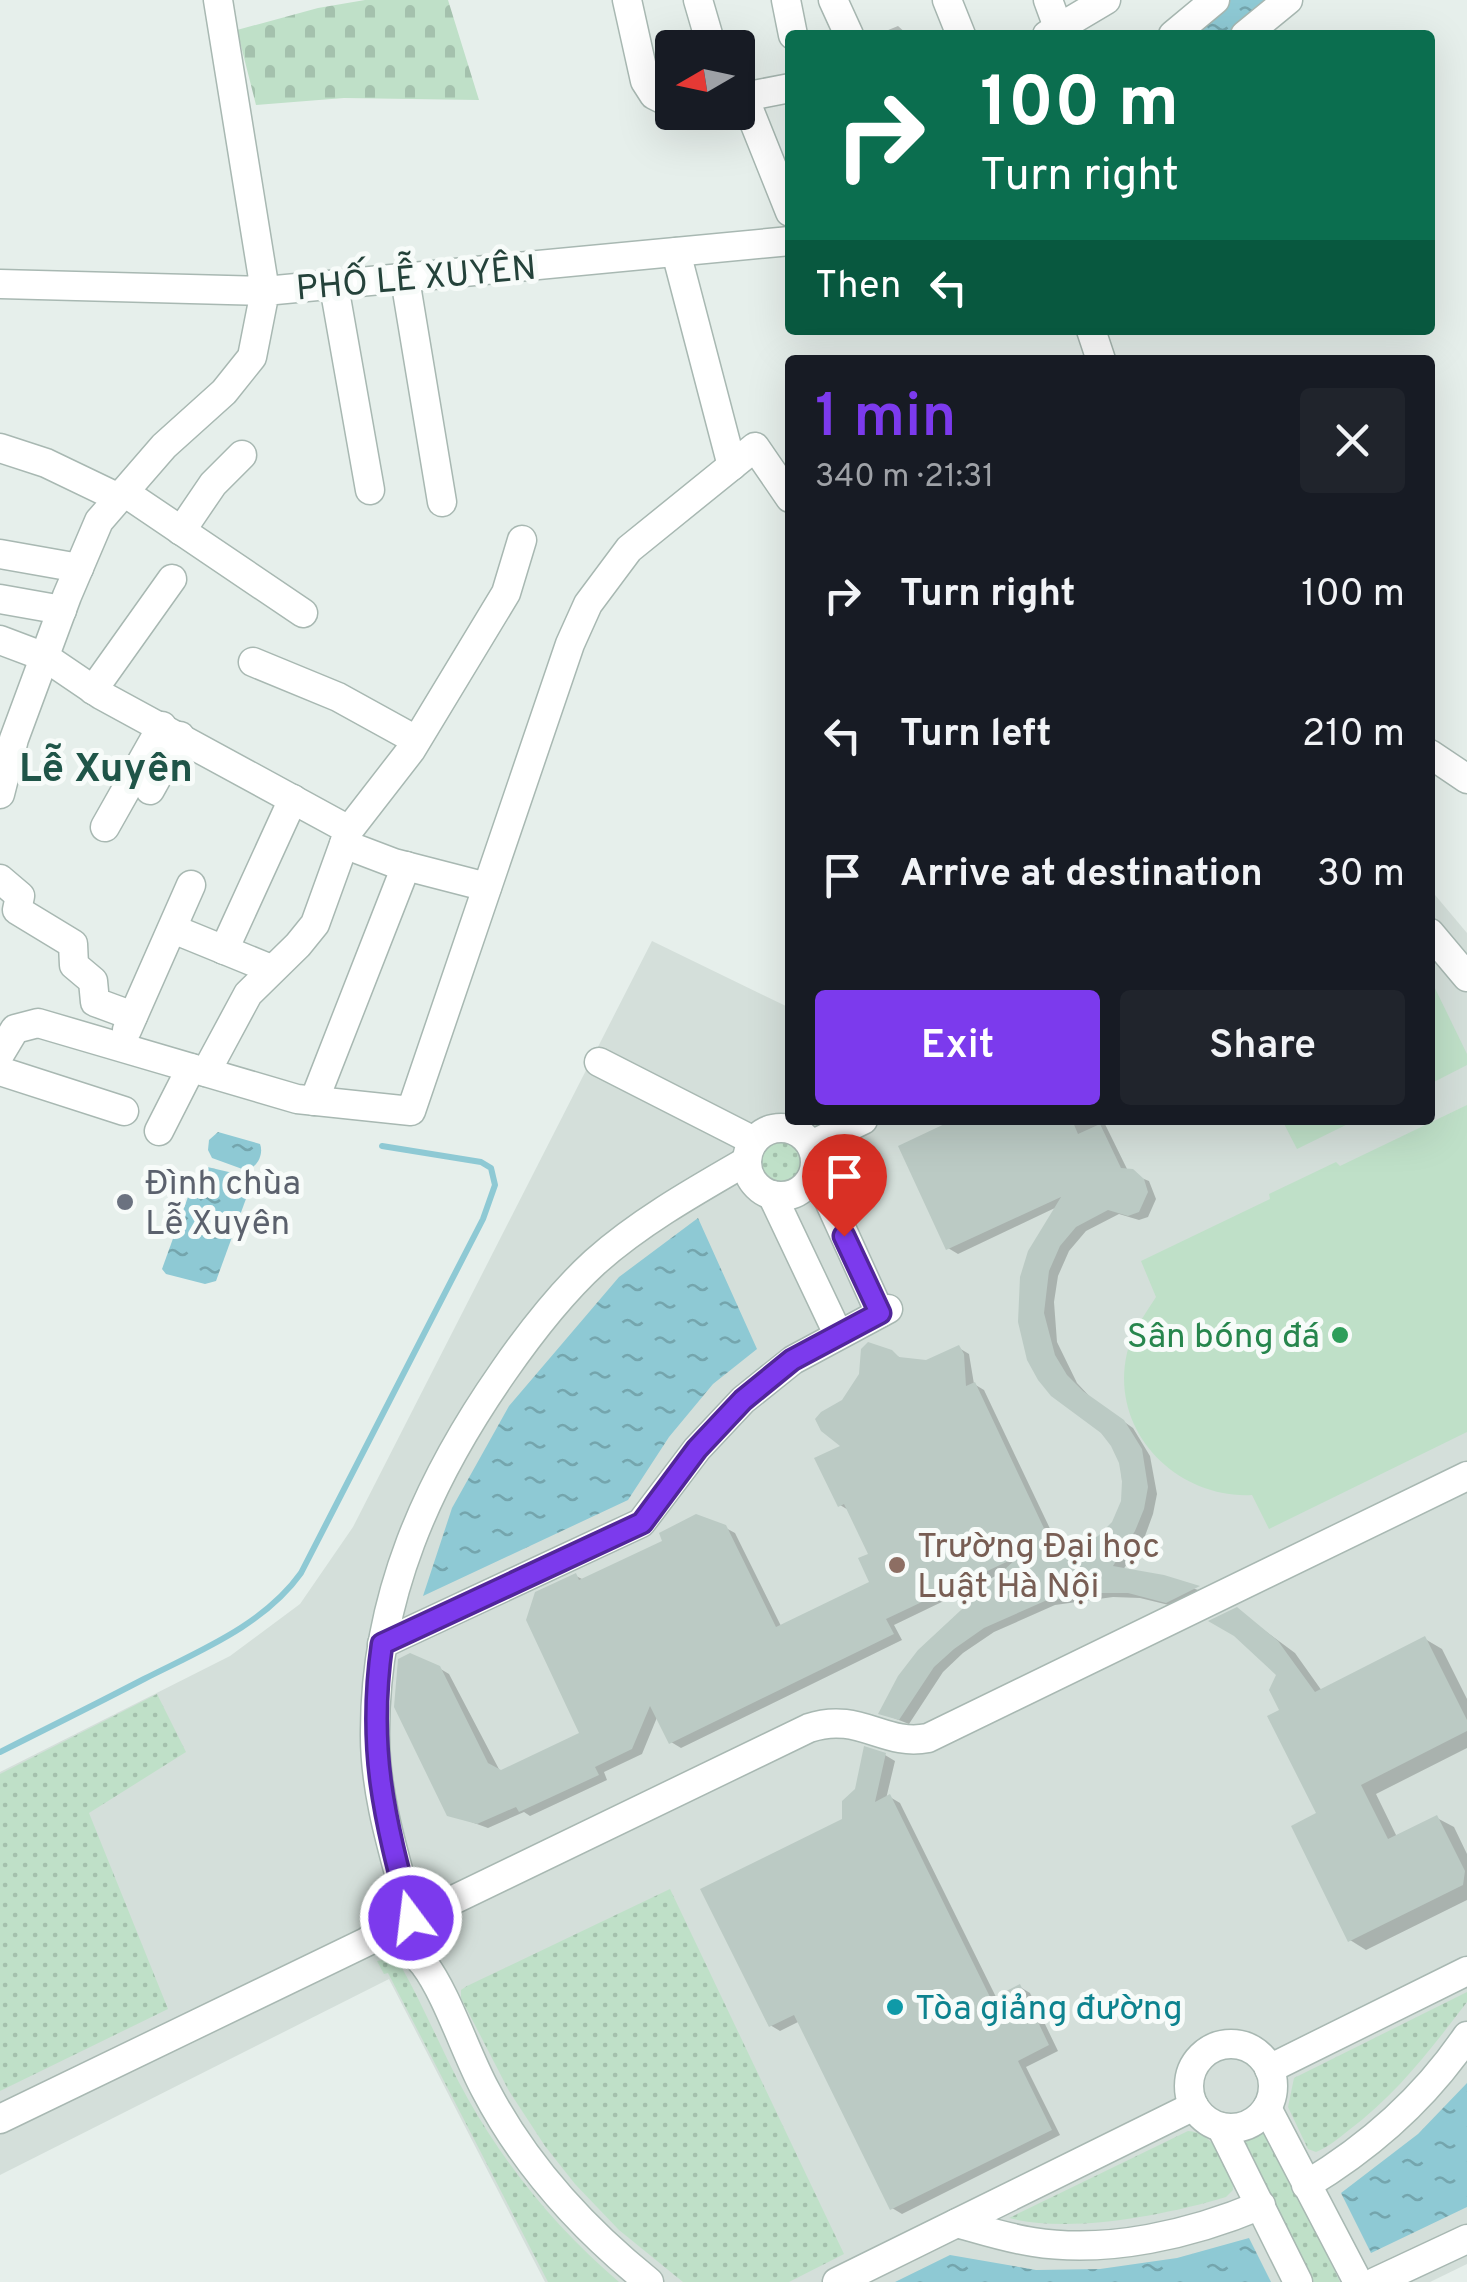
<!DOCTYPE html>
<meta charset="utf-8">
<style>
:root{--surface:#171b24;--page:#20242c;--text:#f1f3f6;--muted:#9ea1a6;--accent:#7c3aed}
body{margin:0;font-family:Overpass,sans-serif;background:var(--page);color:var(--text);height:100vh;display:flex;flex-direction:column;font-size:38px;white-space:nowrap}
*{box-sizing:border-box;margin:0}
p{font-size:32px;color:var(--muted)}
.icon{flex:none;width:55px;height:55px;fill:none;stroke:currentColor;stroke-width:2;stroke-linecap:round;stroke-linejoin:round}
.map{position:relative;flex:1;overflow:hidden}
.side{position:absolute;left:785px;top:355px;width:650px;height:770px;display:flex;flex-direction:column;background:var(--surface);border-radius:10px;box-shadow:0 10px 40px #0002}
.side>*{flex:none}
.guide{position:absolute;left:785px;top:30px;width:650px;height:305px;border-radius:10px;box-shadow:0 10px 40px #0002;background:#0b6e4f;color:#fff;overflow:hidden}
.needle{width:65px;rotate:261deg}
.fabs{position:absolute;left:655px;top:30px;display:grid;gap:20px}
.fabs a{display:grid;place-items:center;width:100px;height:100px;border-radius:10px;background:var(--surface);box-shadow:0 10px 40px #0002;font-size:50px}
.pin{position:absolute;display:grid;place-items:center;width:85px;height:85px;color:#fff;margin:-102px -42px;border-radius:50% 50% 50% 0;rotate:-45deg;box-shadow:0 0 10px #0007}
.pin .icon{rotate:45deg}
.me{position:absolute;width:110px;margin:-55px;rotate:345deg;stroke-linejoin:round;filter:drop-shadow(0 0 8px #0008)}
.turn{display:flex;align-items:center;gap:35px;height:210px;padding:0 30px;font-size:45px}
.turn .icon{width:130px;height:130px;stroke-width:2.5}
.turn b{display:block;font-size:70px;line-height:85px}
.then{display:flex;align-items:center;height:95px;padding:0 30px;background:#0003;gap:20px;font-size:38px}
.round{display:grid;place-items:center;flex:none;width:105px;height:105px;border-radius:10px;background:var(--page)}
.summary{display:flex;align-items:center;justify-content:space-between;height:170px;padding:0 30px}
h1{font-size:60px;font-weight:600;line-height:75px;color:var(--accent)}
.button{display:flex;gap:20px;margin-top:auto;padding:20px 30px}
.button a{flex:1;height:115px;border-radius:10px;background:var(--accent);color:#fff;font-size:40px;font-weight:600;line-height:115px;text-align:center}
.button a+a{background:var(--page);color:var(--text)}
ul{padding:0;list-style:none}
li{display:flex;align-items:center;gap:30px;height:140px;padding:0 30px}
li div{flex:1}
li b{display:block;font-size:38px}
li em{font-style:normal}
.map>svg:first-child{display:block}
</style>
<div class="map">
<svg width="1467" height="2282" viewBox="0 0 1467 2282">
<defs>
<pattern id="grass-dots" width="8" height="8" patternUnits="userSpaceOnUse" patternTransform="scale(2.5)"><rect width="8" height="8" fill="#bfe0c8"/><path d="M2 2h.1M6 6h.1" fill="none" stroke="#a4c1ad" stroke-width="1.8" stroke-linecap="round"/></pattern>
<pattern id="cemetery-stones" width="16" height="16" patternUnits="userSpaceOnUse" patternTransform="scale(2.5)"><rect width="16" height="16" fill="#bfe0c8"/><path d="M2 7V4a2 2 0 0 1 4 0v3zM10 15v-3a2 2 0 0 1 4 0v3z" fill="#a4c1ad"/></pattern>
<pattern id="water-ripples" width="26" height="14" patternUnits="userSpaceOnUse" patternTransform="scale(2.5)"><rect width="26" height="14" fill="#8ec9d4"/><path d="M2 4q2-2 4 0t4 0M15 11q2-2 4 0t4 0" fill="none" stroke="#74a5ad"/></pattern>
</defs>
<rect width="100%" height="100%" fill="#e6efeb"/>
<path fill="#d4dfda" d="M1430 889 1467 933V2264L1430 2282H545L389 1979 0 2175V1772L230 1656 300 1604 353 1527 652 941 790 1008V1120H1430Z"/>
<g fill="url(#grass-dots)">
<circle cx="783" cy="1161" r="24"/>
<path d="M157 1694 186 1752 89 1813 168 2009 0 2091V1774Z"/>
<path d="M670 1889 844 2254 789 2282H683L619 2230 575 2184 545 2146 509 2091 461 1998V1990L467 1986Z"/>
<path d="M388 1959 402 1968C426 2011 444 2056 468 2099 507 2168 558 2230 619 2282H548L388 1973 384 1974 377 1961Z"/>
<path d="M1467 1992V2002C1431 2049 1397 2094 1349 2130 1338 2139 1328 2147 1316 2152L1308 2149 1288 2107 1294 2078Z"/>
<path d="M1261 2127 1267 2130 1340 2282H1314L1245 2141 1248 2132Z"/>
<path d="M1188 2131C1212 2132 1233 2166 1233 2190L1226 2197C1166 2215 1070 2234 1009 2218Z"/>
</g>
<path fill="url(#cemetery-stones)" d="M365 0H448L479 100 344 98 256 105 237 30 318 8Z"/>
<g fill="#bfe0c8">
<path d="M1430 978 1467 1054V1065L1430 1084Z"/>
<path d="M1467 1105V1432L1269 1529 1252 1495C1176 1499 1109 1431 1127 1353 1132 1332 1145 1314 1156 1297L1141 1261 1270 1199 1269 1194 1336 1162 1340 1166Z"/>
<path d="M1282 1120H1356L1297 1149Z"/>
</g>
<g fill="url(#water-ripples)">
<path d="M1226 0H1277L1234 35H1183Z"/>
<path d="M218 1132 260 1144C264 1154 257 1169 245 1170L212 1158 208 1150 209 1140Z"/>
<path d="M203 1166 246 1176 251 1185 216 1281 205 1284 166 1274 162 1269 197 1172Z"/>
<path d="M698 1218 757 1349 713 1384 669 1437 628 1500 423 1596 452 1508 509 1406 619 1277Z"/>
<path d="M1467 2083V2207L1371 2253 1341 2193 1418 2134Z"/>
<path d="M1249 2238 1271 2282H895L950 2255 1036 2270 1100 2269 1177 2258Z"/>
</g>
<g fill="#0003">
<path d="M898 26 908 35H876Z"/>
<path d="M959 1120H1103L1129 1173 1149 1181 1156 1199 1148 1217 1139 1220 1119 1214 1086 1231 1069 1251 1058 1276 1054 1302 1057 1342 1077 1383 1093 1400 1133 1428 1150 1456 1157 1494 1153 1514 1145 1536 1123 1570 1163 1577 1206 1593 1177 1607 1140 1598 1113 1597 1055 1605 994 1632 963 1653 943 1672 909 1724 881 1713 1002 1573 894 1625 902 1640 681 1748 671 1742 658 1715 642 1754 604 1772 607 1780 530 1816 524 1812 488 1828 449 1814 439 1668 449 1674 501 1773 583 1734 576 1576 584 1580 724 1527 735 1533 782 1628 872 1583 871 1555 850 1511 840 1505 844 1402 891 1352 902 1359 926 1363 959 1348 969 1354 974 1384 984 1390 1064 1558 1100 1538 1114 1523 1123 1501 1121 1462 1113 1445 1030 1359 1057 1207 958 1254 948 1248Z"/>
<path d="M1237 1610 1295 1653 1322 1691 1425 1639 1442 1649 1467 1699V1748L1376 1794 1397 1837 1437 1818 1454 1827 1467 1854V1900L1366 1950 1350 1940 1320 1814 1283 1711 1279 1674Z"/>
<path d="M885 1755 895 1761 886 1799 890 1797 900 1803 997 1999 1020 1987 1030 1993 1058 2051 1026 2067 1060 2135 902 2214 892 2208 800 2021 780 2031 770 2025 844 1820Z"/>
</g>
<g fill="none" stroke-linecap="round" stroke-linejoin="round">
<path stroke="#8ec9d4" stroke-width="6" d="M0 1752C48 1728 96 1704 144 1679 199 1651 264 1625 301 1573L483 1219 495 1185 491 1168 481 1162 382 1146"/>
</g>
<g fill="#bbcac4">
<path d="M953 1120H1072L1078 1134 1100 1124 1121 1168 1133 1169 1144 1179 1148 1192 1139 1212 1128 1216 1108 1210 1076 1227 1060 1246 1049 1271 1044 1313 1055 1355 1067 1375 1083 1391 1124 1420 1142 1449 1148 1487 1144 1509 1135 1531 1113 1566 1164 1575 1200 1586 1166 1603 1128 1593H1102L1045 1601 984 1628 954 1649 934 1667 899 1720 878 1714 898 1676 918 1650 1019 1556 886 1619 894 1634 669 1744 650 1706 632 1749 595 1767 599 1775 519 1812 516 1807 477 1824 447 1816 394 1707 398 1659 410 1653 440 1666 488 1763 501 1770 579 1733 526 1620 535 1592 576 1573 579 1580 662 1541 659 1533 696 1514 726 1525 776 1627 869 1582 858 1558 868 1554 844 1504 838 1507 814 1458 840 1446 821 1431 815 1419 821 1412 842 1400 859 1374 861 1349 868 1342 892 1350 899 1357 926 1360 959 1345 964 1354 966 1386 975 1382 1058 1558 1098 1536 1112 1522 1121 1501 1122 1481 1119 1463 1111 1446 1101 1433 1051 1396 1038 1380 1027 1360 1018 1322 1020 1277 1028 1251 1061 1197 946 1250 898 1146Z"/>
<path d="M1237 1607 1278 1641 1315 1692 1425 1636 1467 1720V1731L1361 1785 1388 1839 1437 1815 1465 1871 1463 1885 1348 1942 1291 1826 1316 1813 1267 1716 1279 1710 1269 1690 1276 1675 1234 1636 1208 1621Z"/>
<path d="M864 1746 886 1753 875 1802 890 1794 991 1999 1020 1984 1049 2045 1018 2061 1052 2130 890 2210 794 2015 769 2027 700 1889 842 1819V1801L855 1789Z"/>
</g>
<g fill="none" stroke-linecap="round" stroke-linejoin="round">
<defs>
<g id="minor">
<path d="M627 0 645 81 654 95 672 104"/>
<path d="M698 0 712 48"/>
<path d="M786 0 793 35"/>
<path d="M833 0 849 35"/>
<path d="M947 0 961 35"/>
<path d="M1048 0 1059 30"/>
<path d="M1047 35 1106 0"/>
<path d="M1173 35 1215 0"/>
<path d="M1245 35 1288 0"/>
<path d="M744 97 790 212"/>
<path d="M738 98 790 88"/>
<path d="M676 252 732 466"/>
<path d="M405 279 442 502"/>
<path d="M0 284 265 291 218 0"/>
<path d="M334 286 370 490"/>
<path d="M1091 330 1101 360"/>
<path d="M0 448 46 463 119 498"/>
<path d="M124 492 303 613"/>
<path d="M181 531 213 484 242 455"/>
<path d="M0 554 79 568"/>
<path d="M0 599 62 610"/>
<path d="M0 640 45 657 101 695 349 830"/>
<path d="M253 662 338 697 416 740"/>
<path d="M93 690 172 579"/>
<path d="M1430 754 1467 779"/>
<path d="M150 790 180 736"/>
<path d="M0 794 14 739 67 596 99 521 164 446 224 392 252 357 265 291 790 241"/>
<path d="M105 827 162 726"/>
<path d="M344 844 394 863 487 887"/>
<path d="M0 879 20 896 17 910 73 944 74 965 93 981 95 1002 133 1016"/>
<path d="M173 929 271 969"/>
<path d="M1430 933 1467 977"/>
<path d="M224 950 293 799"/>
<path d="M127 1030 191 885"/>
<path d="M0 1054 15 1029 38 1023 297 1099 411 1111 570 644 588 604 629 549 755 447 790 498"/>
<path d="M599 1062 754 1141"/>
<path d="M0 1071 124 1111"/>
<path d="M206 1072 248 994 298 945 315 924 349 830 411 750 506 593 522 540"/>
<path d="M314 1101 406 866"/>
<circle cx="781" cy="1162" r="34"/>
<path d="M159 1131 191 1068"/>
<path d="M811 1145 863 1120"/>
<path d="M815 1170 880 1313"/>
<path d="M772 1195 838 1334"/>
<path d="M382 1644 641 1523 697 1449 743 1400 793 1360 888 1309"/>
<path d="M411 1917C395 1857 374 1794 375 1731 375 1598 427 1481 503 1372 530 1333 560 1294 595 1262 640 1222 695 1191 747 1161"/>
<path d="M371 1938C390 1937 412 1949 424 1964 447 1994 466 2054 485 2089 525 2166 582 2228 649 2282"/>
<circle cx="1231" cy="2086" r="42"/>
<path d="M1269 2069 1467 1971"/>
<path d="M1267 2108 1358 2282"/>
<path d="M0 2119 809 1728C859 1711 884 1747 928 1738L1467 1476"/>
<path d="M1221 2127 1298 2282"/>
<path d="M1306 2185C1371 2146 1425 2098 1467 2036"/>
<path d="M957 2223C982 2230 1007 2238 1033 2242 1108 2254 1192 2234 1261 2205"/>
<path d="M837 2282 1194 2106"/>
<path d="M1375 2282 1467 2239"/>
</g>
</defs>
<use href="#minor" stroke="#a8b8b2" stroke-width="31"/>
<use href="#minor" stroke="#fff" stroke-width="28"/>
</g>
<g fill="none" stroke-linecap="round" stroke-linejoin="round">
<defs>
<path id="route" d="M411 1918C384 1817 367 1749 382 1644L642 1523 697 1449 743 1400 792 1360 880 1313 844 1236"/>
</defs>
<use href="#route" stroke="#51269a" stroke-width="25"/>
<use href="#route" stroke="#7c3aed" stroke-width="18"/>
</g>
<circle fill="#6b7280" stroke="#f7fbf9" stroke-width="4" cx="125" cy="1202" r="10"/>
<circle fill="#2e9e5b" stroke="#f7fbf9" stroke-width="4" cx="1340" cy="1335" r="10"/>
<circle fill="#8d6e63" stroke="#f7fbf9" stroke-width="4" cx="897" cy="1565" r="10"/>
<circle fill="#0f9aa8" stroke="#f7fbf9" stroke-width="4" cx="895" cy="2007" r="10"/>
<g text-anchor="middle" stroke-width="10" stroke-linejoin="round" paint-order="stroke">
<g font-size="35" fill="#24423a" stroke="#f7fbf9">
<text transform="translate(416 277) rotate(-5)" y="12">PHỐ LỄ XUYÊN</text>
</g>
<g font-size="35" fill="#5b616d" stroke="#f7fbf9" text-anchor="start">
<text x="145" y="1194">Đình chùa<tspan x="145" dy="40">Lễ Xuyên</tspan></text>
</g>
<g font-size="35" fill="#27864d" stroke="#f7fbf9" text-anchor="end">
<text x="1320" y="1347">Sân bóng đá</text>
</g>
<g font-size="35" fill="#785e54" stroke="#f7fbf9" text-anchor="start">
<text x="917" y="1557">Trường Đại học<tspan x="917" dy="40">Luật Hà Nội</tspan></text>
</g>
<g font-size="35" fill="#0d838f" stroke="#f7fbf9" text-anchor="start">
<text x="915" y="2019">Tòa giảng đường</text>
</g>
<g font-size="40" font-weight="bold" fill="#1f5548" stroke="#f7fbf9">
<text x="106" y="781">Lễ Xuyên</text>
</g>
</g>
</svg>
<div class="fabs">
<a><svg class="needle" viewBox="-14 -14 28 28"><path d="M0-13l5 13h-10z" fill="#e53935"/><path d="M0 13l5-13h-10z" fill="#9ea1a6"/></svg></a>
</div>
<div class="pin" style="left:844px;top:1236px;background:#d93025"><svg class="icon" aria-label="arrive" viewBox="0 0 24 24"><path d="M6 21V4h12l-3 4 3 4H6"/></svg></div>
<svg class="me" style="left:411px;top:1918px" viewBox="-20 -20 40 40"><circle r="17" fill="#7c3aed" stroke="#fff" stroke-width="3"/><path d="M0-11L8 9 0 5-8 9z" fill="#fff"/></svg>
<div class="guide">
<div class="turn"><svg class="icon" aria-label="right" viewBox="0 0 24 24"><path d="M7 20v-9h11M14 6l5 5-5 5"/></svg><div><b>100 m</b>Turn right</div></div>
<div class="then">Then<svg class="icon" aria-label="left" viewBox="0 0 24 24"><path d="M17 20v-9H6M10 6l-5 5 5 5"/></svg></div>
</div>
<section class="side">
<div class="summary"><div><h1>1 min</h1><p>340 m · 21:31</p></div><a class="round"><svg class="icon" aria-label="close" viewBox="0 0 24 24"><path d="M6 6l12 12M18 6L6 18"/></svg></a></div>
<ul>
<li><svg class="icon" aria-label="right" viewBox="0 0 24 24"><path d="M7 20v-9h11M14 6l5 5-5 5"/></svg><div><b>Turn right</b></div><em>100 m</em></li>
<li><svg class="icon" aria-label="left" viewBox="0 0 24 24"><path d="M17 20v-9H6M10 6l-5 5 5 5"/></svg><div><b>Turn left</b></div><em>210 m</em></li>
<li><svg class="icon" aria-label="arrive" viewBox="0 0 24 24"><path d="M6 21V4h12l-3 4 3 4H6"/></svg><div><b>Arrive at destination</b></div><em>30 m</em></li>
</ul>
<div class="button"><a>Exit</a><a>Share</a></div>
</section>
</div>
